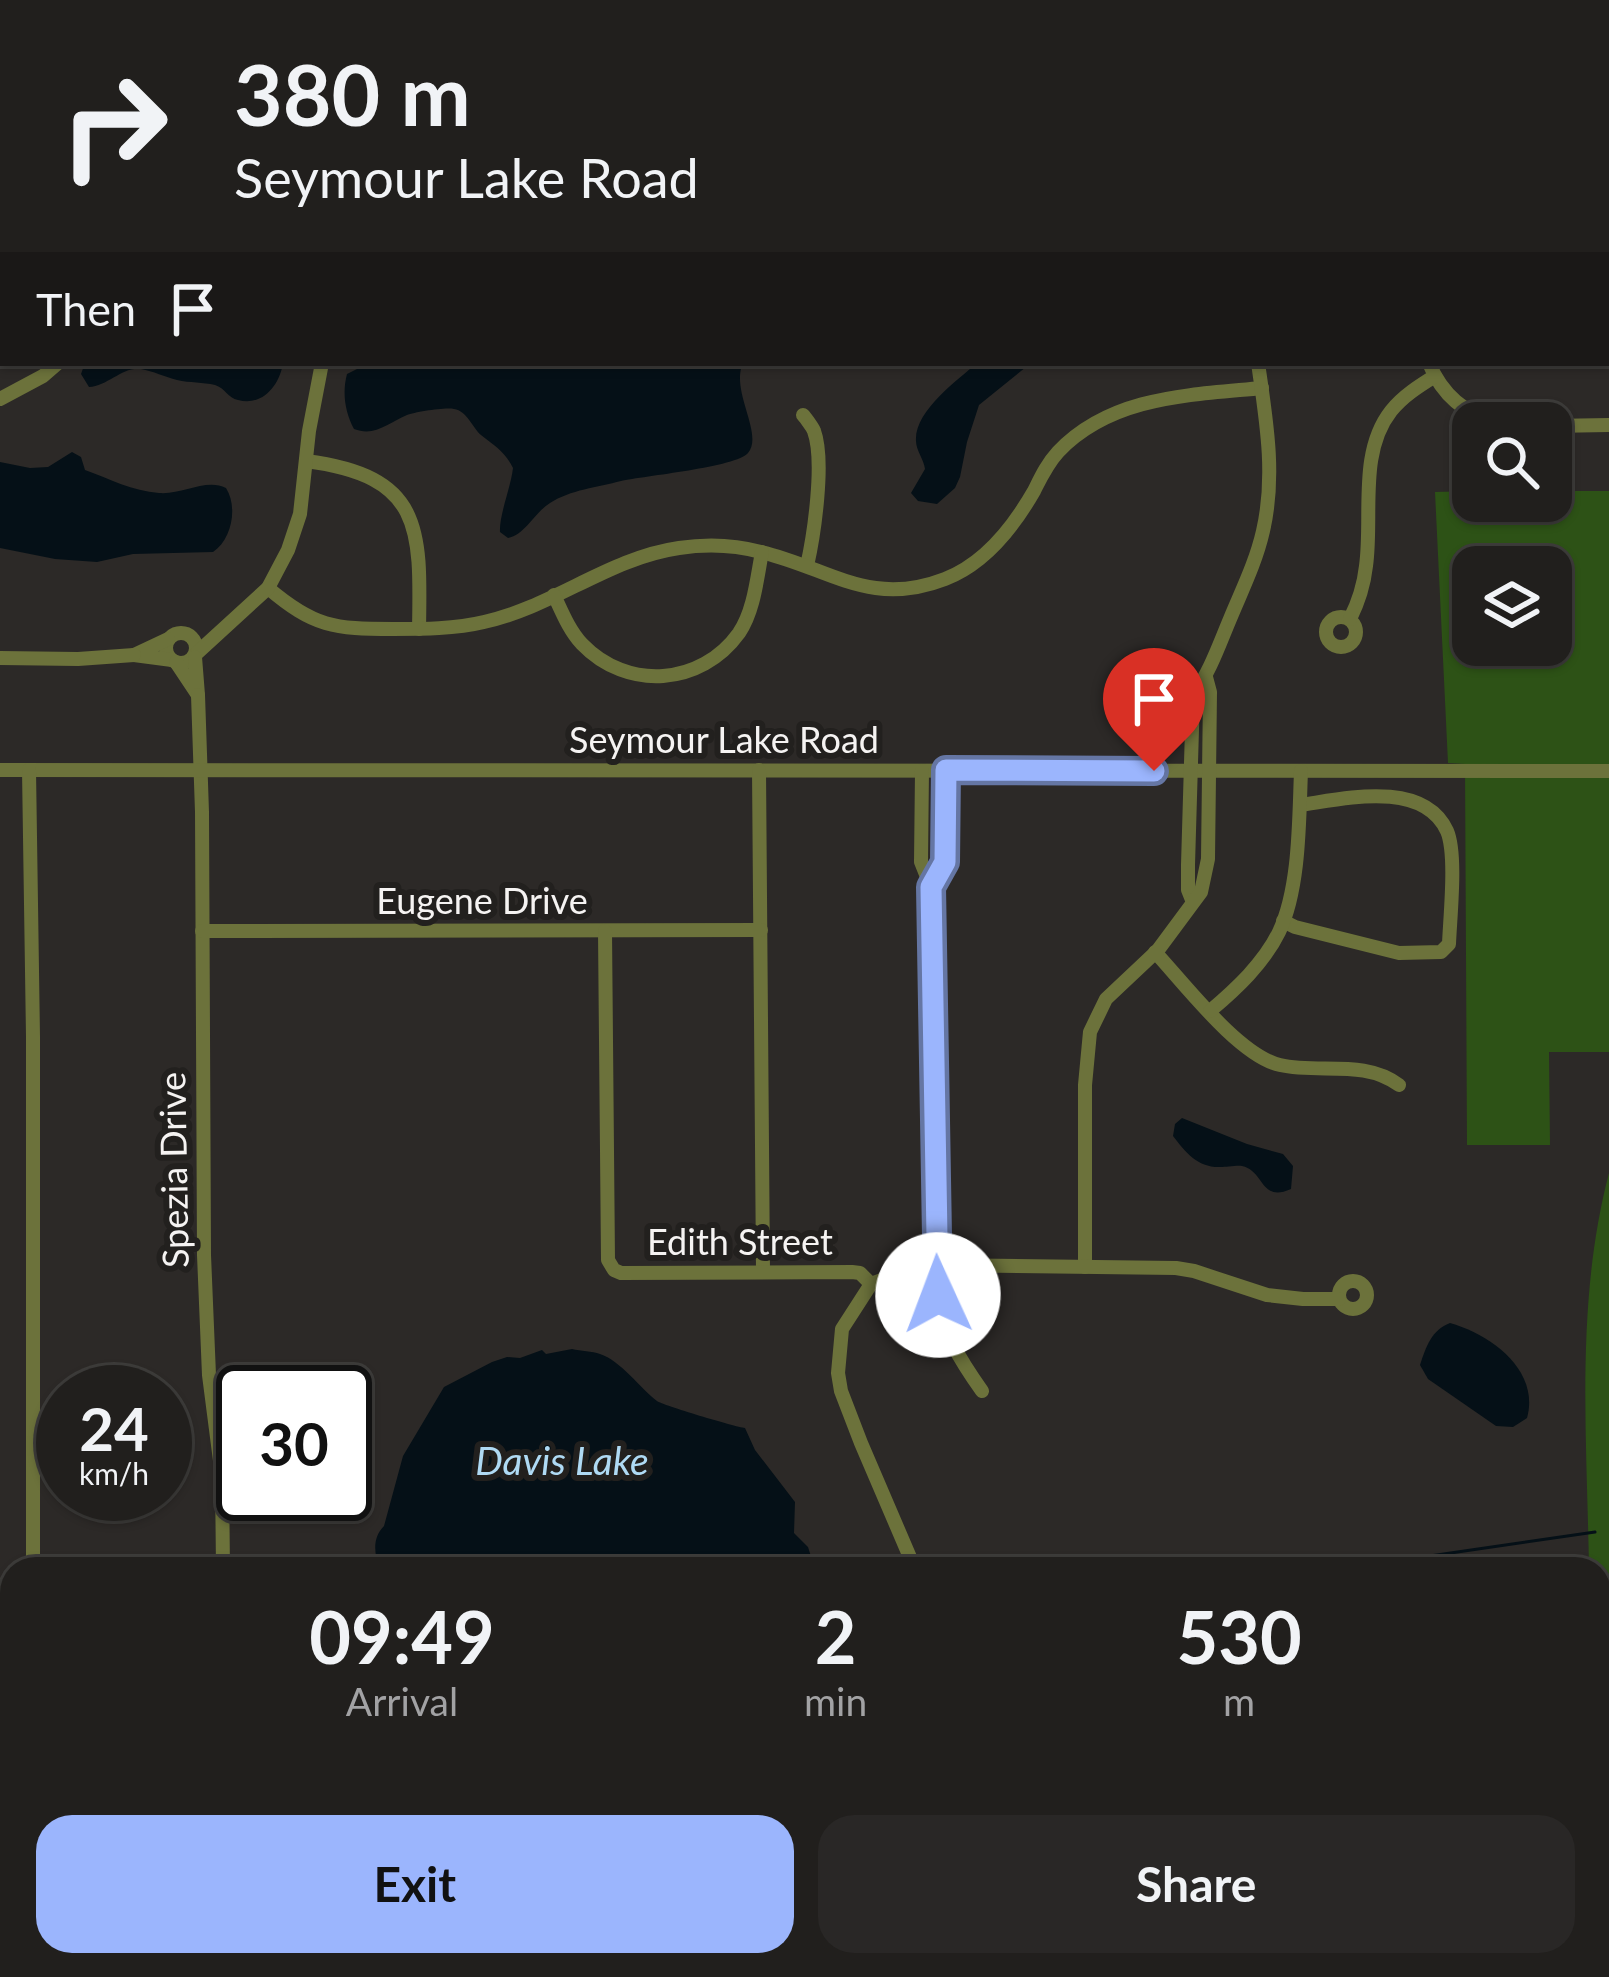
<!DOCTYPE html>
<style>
:root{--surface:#211f1d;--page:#292726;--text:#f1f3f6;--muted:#a2a2a4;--line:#3e3d3b;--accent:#9bb5fd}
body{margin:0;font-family:Lato,sans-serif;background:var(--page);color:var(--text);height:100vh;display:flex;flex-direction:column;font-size:45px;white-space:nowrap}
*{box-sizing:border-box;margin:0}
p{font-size:39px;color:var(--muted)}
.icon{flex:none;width:66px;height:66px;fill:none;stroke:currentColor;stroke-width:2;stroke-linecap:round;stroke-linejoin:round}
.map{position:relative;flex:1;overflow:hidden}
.drawer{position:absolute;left:0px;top:1557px;width:1611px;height:420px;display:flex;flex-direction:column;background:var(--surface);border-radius:36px 36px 0 0;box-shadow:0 3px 9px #0004,0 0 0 3px var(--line)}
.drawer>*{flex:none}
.top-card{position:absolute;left:0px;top:0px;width:1611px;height:366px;box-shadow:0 3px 9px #0004,0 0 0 3px var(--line);background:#211f1d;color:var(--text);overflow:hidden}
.buttons{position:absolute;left:1452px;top:402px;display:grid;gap:24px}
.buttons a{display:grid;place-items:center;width:120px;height:120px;border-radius:24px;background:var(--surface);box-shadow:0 3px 9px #0004,0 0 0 3px var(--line);font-size:60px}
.speed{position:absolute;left:36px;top:1365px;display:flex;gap:24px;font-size:60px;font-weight:700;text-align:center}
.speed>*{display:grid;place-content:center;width:156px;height:156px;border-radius:50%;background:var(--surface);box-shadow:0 3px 9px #0004,0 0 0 3px var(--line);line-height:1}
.speed small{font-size:30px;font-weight:400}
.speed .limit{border:6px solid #111;border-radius:18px;background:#fff;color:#111}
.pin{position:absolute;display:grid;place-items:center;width:102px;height:102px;color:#fff;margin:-123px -51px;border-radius:50% 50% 50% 0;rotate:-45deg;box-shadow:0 0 12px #0007}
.pin .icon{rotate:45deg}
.me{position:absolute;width:132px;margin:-66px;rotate:358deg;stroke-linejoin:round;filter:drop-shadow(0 0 9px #0008)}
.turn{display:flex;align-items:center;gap:42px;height:252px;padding:0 36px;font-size:54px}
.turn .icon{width:156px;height:156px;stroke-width:2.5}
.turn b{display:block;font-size:84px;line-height:102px}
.then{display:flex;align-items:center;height:114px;padding:0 36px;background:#0003;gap:24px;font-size:45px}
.eta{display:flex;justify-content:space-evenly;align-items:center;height:204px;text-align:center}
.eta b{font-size:72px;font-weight:700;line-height:84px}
.action{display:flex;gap:24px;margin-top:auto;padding:24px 36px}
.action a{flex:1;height:138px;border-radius:36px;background:var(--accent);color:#111;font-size:48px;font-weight:700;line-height:138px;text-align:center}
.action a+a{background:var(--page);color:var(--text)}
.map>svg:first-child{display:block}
</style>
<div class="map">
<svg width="1609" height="1977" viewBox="0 0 1609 1977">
<rect width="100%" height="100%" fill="#2c2927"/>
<g fill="#2d5216" fill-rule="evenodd">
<path d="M0 0H673L671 3H3V37H0Z"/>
<path d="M1473 491V501H1551V491H1609V1052H1549L1550 1145H1467L1465 764 1448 763 1435 492ZM1473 567H1551V645H1473Z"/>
<path d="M1609 1173V1741L1599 1840V1569H1589C1587 1437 1575 1302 1609 1173Z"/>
<path d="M1599 1914H1609V1977H1549L1552 1965H1599Z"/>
</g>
<g fill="#051017">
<path d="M85 363H283C280 384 263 407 238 400 228 398 225 388 215 385 203 382 190 383 177 380 165 377 153 371 141 369 123 366 108 386 89 387L81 374Z"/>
<path d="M406 363H743C730 391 764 434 748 453 737 467 643 476 621 481 598 487 570 490 550 503 534 513 526 534 508 538L500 532C499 515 511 487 513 468 505 452 495 446 481 435 472 427 467 411 454 409 445 407 415 412 407 415 388 423 375 437 354 429 345 412 342 393 347 374L363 366Z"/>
<path d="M977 363H1031L979 405 967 442 960 477 955 488 937 504 918 501 911 493 925 469C924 460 916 450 916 441 914 411 958 380 977 363Z"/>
<path d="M72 452 81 457 85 470C110 479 132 491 159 493 182 495 206 478 226 488 238 507 232 539 213 552L133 554 97 562 55 559 0 548V462L30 468 48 467Z"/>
<path d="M1182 1118 1247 1144 1283 1154 1293 1166 1291 1189C1260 1203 1265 1171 1242 1166 1238 1165 1225 1167 1221 1167 1198 1168 1186 1153 1173 1136L1175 1124Z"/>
<path d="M1450 1323C1492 1335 1540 1371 1527 1418L1513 1427 1496 1426 1428 1379 1420 1365C1426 1346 1432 1330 1450 1323Z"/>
<path d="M572 1349C581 1351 592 1351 600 1354 620 1360 641 1389 657 1401 662 1405 736 1427 745 1428L755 1450 795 1502 794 1533 808 1547 815 1569H380C374 1554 372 1538 384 1526L403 1456 444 1387 492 1362 507 1357 520 1358 542 1350 546 1354Z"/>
<path d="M0 1742 12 1763V1933L0 1931Z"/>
<path d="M104 1965H389L401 1977H130Z"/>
<path d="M635 1965H858L855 1977H636Z"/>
</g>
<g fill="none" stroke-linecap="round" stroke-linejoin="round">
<path stroke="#051017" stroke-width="3" d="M1367 1569 1387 1562 1400 1563 1430 1556 1595 1532"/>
<g stroke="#6c723b" stroke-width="14">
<path d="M1260 0 1261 3"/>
<path d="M770 1V0"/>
<path d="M1049 3 1050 0"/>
<path d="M0 201 3 200"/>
<path d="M1608 292H1609"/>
<path d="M1429 363C1442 395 1466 415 1499 423"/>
<path d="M0 399 43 376 58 363"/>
<path d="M803 415C805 417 813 428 814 431 825 461 814 535 807 566"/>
<path d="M1551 426 1609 425"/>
<path d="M306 461C422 476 421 527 419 629"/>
<path d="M268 588C314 627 334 629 393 629 423 629 455 629 484 622 553 607 609 558 679 548 705 544 735 545 761 552 829 568 870 608 945 579 984 564 1014 526 1034 491 1041 477 1047 464 1058 452 1111 396 1190 395 1262 388"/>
<path d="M554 595C562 612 569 630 582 644 627 691 701 686 739 633 754 611 757 578 762 552"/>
<circle cx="1341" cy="632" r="15"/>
<path d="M1350 619C1358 603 1364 584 1366 566 1373 516 1358 453 1391 411 1403 396 1419 386 1435 376"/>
<circle cx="181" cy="648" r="15"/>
<path d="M168 639 134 655 172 660"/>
<path d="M197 653 268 588 288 550 300 514 309 431 322 363"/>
<path d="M0 658 78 659 134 655"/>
<path d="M176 662 198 695 195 657"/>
<path d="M198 695 202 812 204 1255 209 1375 222 1476 223 1569"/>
<path d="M0 770 1609 771"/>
<path d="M29 770 33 1037V1569"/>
<path d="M759 770 763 1271"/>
<path d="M922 771 921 862 931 887 932 910 931 1017 938 1295C943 1333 960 1360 982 1391"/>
<path d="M931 887 945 863 946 770"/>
<path d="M1192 900 1188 890V865L1193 695C1210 672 1219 645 1230 619 1242 590 1256 562 1263 531 1276 475 1266 419 1258 363"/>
<path d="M1283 921 1295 927 1399 953 1441 952 1449 944C1450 917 1457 854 1447 831 1423 779 1343 799 1300 805"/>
<path d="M202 931 761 930"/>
<path d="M605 931 608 1260 614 1270 621 1273 852 1272 860 1273 871 1284"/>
<path d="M1155 952C1184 983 1239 1056 1280 1065 1320 1074 1364 1059 1399 1085"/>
<path d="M1210 1011C1236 989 1264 963 1279 932 1300 888 1299 819 1301 771"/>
<path d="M1085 1267V1085L1090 1032 1106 999 1158 950 1201 892 1208 859 1210 692 1206 677"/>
<circle cx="1353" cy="1295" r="14"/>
<path d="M871 1284 918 1266 937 1265 1176 1268 1194 1271 1267 1295 1303 1299H1339"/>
<path d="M871 1284 842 1329 838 1373 841 1391 861 1443 915 1569"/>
<path d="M506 1965 519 1977"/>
<path d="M1012 1965 1013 1977"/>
</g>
</g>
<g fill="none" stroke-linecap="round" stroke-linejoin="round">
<defs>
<path id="route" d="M938 1295 931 887 945 862 946 770 1154 771"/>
</defs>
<use href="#route" stroke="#6576a4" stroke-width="30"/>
<use href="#route" stroke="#9bb5fd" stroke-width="21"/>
</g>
<g text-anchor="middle" stroke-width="12" stroke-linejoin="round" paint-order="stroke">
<g font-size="36" fill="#f5f3f2" stroke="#22201e">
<text x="724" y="753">Seymour Lake Road</text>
<text x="482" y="914">Eugene Drive</text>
<text transform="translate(174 1170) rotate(-91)" y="13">Spezia Drive</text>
<text x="740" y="1255">Edith Street</text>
</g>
<g font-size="39" font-style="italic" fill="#afdaf4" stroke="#22201e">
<text x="562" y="1475">Davis Lake</text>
</g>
</g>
</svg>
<div class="buttons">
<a><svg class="icon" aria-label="search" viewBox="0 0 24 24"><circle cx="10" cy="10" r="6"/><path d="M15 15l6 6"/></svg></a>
<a><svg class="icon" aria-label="layers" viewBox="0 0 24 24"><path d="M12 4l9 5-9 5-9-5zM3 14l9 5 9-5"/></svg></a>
</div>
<div class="speed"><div>24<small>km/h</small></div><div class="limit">30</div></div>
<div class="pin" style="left:1154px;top:771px;background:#d93025"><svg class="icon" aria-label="arrive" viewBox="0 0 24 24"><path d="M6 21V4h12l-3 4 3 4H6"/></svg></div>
<svg class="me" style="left:938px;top:1295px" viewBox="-20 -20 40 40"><circle r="19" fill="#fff"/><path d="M0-13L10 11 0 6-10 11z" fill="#9bb5fd"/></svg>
<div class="top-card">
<div class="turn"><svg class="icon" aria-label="right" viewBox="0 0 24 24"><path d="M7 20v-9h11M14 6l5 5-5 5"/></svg><div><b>380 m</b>Seymour Lake Road</div></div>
<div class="then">Then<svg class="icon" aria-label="arrive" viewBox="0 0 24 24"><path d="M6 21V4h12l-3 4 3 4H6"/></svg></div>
</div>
<section class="drawer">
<div class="eta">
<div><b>09:49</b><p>Arrival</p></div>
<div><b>2</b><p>min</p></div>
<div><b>530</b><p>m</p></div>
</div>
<div class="action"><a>Exit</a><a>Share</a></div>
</section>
</div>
